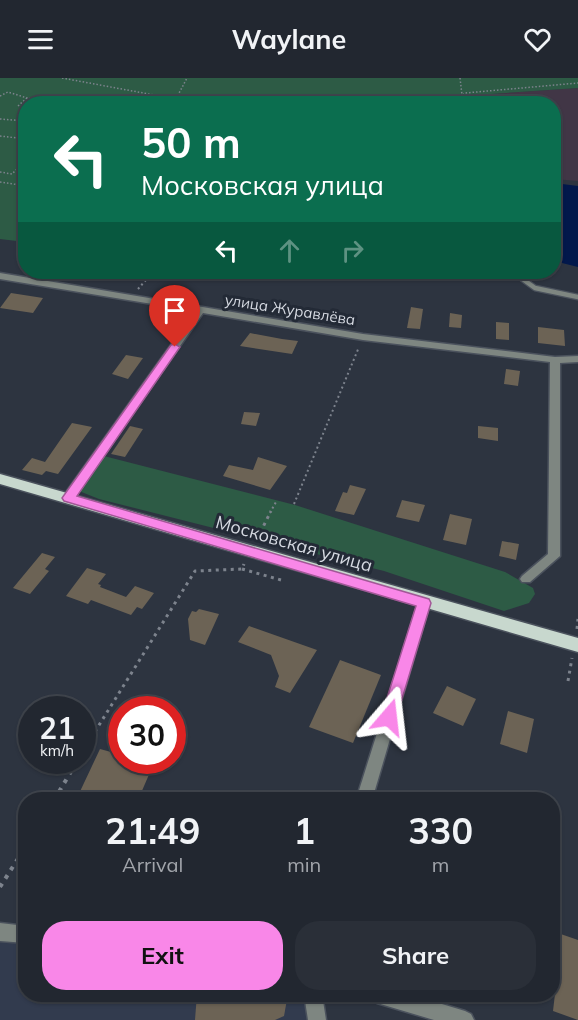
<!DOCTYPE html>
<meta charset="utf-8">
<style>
:root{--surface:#222730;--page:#2a2f38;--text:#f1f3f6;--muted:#a2a5ab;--line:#3f444c;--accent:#f987e8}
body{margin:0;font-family:Mulish,sans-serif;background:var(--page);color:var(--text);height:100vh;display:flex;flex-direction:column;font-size:22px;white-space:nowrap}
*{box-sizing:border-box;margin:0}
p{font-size:20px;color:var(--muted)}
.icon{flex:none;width:33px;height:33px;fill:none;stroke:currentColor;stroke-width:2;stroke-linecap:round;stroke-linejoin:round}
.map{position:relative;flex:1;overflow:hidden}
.side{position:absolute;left:18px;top:714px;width:542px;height:210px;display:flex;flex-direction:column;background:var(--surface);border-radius:24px;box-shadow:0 2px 4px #0004,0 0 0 2px var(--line)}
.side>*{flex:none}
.banner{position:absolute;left:18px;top:18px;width:543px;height:183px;border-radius:24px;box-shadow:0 2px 4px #0004,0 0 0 2px var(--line);background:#0b6e4f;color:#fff;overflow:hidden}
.speed{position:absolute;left:18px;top:618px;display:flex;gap:12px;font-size:30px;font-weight:700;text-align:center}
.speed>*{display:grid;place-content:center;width:78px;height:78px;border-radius:50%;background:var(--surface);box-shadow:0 2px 4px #0004,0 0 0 2px var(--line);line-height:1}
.speed small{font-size:15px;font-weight:400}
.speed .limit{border:9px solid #d22;background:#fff;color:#111}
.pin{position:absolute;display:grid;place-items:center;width:51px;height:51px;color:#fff;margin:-62px -26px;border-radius:50% 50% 50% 0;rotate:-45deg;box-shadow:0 0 6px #0007}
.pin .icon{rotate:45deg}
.me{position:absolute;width:66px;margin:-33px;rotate:17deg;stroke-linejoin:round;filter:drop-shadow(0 0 4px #0008)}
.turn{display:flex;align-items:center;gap:21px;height:126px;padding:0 24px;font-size:27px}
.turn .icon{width:78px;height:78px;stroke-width:2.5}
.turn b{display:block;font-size:42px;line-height:51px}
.lanes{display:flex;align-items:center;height:57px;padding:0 24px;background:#0003;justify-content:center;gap:30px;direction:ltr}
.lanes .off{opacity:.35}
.eta{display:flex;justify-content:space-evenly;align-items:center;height:102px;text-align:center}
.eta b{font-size:36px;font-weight:700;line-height:42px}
.primary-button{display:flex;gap:12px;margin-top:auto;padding:12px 24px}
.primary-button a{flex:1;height:69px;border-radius:24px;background:var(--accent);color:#111;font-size:24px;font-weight:700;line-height:69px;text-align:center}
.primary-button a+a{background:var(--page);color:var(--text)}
header{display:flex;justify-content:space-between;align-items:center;height:78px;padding:0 24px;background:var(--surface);font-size:27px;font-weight:700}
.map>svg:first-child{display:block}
</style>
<header><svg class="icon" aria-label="menu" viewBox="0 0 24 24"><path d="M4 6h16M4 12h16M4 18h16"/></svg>Waylane<svg class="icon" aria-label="heart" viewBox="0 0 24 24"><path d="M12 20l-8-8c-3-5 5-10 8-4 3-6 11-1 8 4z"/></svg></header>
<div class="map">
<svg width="578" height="942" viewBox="0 0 578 942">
<rect width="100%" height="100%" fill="#2d3440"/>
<path fill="#323b4e" d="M0 855 25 858 26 916 315 917 319 942H0Z"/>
<path fill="#413646" d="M578 10V103L554 101V26L464 25 463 18Z"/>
<g fill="#2d5b45">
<path d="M0 0H578V10L463 18 464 26H26L25 164 0 161Z"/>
<path d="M100 377 295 427 505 494 533 510 535 516 529 525 504 533 384 493 99 421 79 413 84 394Z"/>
</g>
<path fill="#02184b" d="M554 105 578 108V189L554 183Z"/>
<g fill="#6c6355">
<path d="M11 215 43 220 33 235 0 230Z"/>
<path d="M411 229 423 231 420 251 407 250Z"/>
<path d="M450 235 462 237 461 250 449 249Z"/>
<path d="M496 244 509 245V262L496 261Z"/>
<path d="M538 249 564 252 565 268 538 265Z"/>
<path d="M250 255 282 261 298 263 292 276 240 268Z"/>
<path d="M126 277 143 280 128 301 112 296Z"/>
<path d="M506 291 520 293 518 308 504 306Z"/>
<path d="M244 334 260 335 256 348 241 346Z"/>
<path d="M72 345 92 349 58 396 46 393 42 397 22 392 32 380 45 384Z"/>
<path d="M130 348 143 351 125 379 111 376Z"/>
<path d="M478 348 498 350V363L478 360Z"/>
<path d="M258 379 287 388 270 412 223 398 229 387 253 392Z"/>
<path d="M350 407 366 411 354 437 335 433 343 414 347 415Z"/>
<path d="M402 422 425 427 419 444 396 439Z"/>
<path d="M450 436 472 441 466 467 443 462Z"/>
<path d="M502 463 519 466 516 482 499 478Z"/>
<path d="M42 475 55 479 45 491 49 493 30 516 13 510Z"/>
<path d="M87 490 106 496 98 506 101 507 100 509 126 519 135 508 154 515 142 531 137 529 131 537 91 522 88 526 66 518Z"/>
<path d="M199 531 219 536 205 567 190 562 188 541 192 533 196 534Z"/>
<path d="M249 548 317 572 290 615 275 609 279 598 271 577 238 564Z"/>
<path d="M340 582 381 597 353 665 309 649Z"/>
<path d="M447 608 476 621 463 648 433 635Z"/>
<path d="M508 633 534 641 527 675 500 666Z"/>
<path d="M100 671 122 677V682L154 685 138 722H76Z"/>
<path d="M552 853 578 862V942L553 933 558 890 552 888Z"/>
<path d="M197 916H288L284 938 275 942H195Z"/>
</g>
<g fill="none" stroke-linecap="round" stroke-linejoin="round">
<defs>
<path id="lane" d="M513 194 535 210 578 219"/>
<g id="street">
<path d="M0 195 363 256 555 279 578 278V284L560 285V478L530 504H522L520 501 522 498 548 476 550 284 363 262 203 235 72 423H64L62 420 64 417 195 233 0 201Z"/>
<path d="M424 520 428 522 430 525 372 722H356L418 525 420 522Z"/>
<path d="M0 845 26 848V865L0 863Z"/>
<path d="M304 916H322L326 942H308Z"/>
<path d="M368 916H409L465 933 471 936 474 942H434L377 925 371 922Z"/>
</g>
<path id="primary" d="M0 396 578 560V574L0 406Z"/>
</defs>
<use href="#lane" stroke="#4b525d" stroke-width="7"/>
<use href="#street" stroke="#4b525d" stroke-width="3"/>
<use href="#primary" stroke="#4b525d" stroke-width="3"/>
<g stroke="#7d838d" stroke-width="1.5" stroke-dasharray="1.5 2" stroke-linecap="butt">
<path d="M62 0 203 26"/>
<path d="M460 0 462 17"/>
<path d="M0 18 8 14 27 20 170 25"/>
<path d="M170 25 177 19 187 0"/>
<path d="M460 26V19L465 15 578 5"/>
<path d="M18 28 27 20"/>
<path d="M0 41 26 43"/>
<path d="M0 58 26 61"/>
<path d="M0 94 12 96 26 82"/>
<path d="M0 104 26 108"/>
<path d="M21 108 26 103"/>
</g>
<g stroke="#7d838d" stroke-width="2" stroke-dasharray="2 3" stroke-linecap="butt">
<path d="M138 211 153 194"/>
<path d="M294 426 359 269"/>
<path d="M270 435 277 422"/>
</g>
<g stroke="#7d838d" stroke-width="3" stroke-dasharray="3 4.5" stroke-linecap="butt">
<path d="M257 461 271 433"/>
<path d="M242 491 281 502"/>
<path d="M577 551 578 541"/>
<path d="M568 603 572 580"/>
<path d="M91 660 195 493 242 491 244 486"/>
</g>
<g stroke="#7d838d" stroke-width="4" stroke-dasharray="4 6" stroke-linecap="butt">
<path d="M82 675 92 658"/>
<path d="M54 722 78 682"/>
<path d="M0 809 26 768"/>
</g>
<use href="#lane" stroke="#7e8681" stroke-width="4.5"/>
<use href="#street" fill="#7e8681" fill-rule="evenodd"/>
<use href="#primary" fill="#c8d8ce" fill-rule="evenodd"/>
</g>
<path fill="#f987e8" stroke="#a25897" stroke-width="1.5" d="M175 266 180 269 77 418 429 521 431 525 395 644H383L381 639 416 528 64 423 62 420 171 267Z"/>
<g text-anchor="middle" stroke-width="6" stroke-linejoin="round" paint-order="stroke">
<g font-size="15" fill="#d6dae2" stroke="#232a36">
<text transform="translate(290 232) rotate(9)" y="5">улица Журавлёва</text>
</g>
<g font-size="18" fill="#d6dae2" stroke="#232a36">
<text transform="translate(294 466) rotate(16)" y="6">Московская улица</text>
</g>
</g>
</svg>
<div class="speed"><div>21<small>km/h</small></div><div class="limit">30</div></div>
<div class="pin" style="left:175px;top:269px;background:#d93025"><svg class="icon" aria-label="arrive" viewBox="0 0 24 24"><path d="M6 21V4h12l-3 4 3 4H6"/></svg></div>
<svg class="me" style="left:389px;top:639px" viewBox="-20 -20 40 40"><path d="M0-17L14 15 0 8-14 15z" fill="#f987e8" stroke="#fff" stroke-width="4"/></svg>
<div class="banner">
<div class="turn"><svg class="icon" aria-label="left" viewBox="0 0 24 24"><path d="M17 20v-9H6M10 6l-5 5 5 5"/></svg><div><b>50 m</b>Московская улица</div></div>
<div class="lanes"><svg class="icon" aria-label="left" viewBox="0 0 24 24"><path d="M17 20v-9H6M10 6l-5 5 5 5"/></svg><svg class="icon off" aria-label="ahead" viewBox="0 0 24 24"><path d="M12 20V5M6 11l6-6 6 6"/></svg><svg class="icon off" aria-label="right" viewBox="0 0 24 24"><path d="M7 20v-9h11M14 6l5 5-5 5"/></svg></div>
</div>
<section class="side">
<div class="eta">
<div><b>21:49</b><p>Arrival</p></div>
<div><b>1</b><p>min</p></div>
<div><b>330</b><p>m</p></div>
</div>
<div class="primary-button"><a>Exit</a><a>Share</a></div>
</section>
</div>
